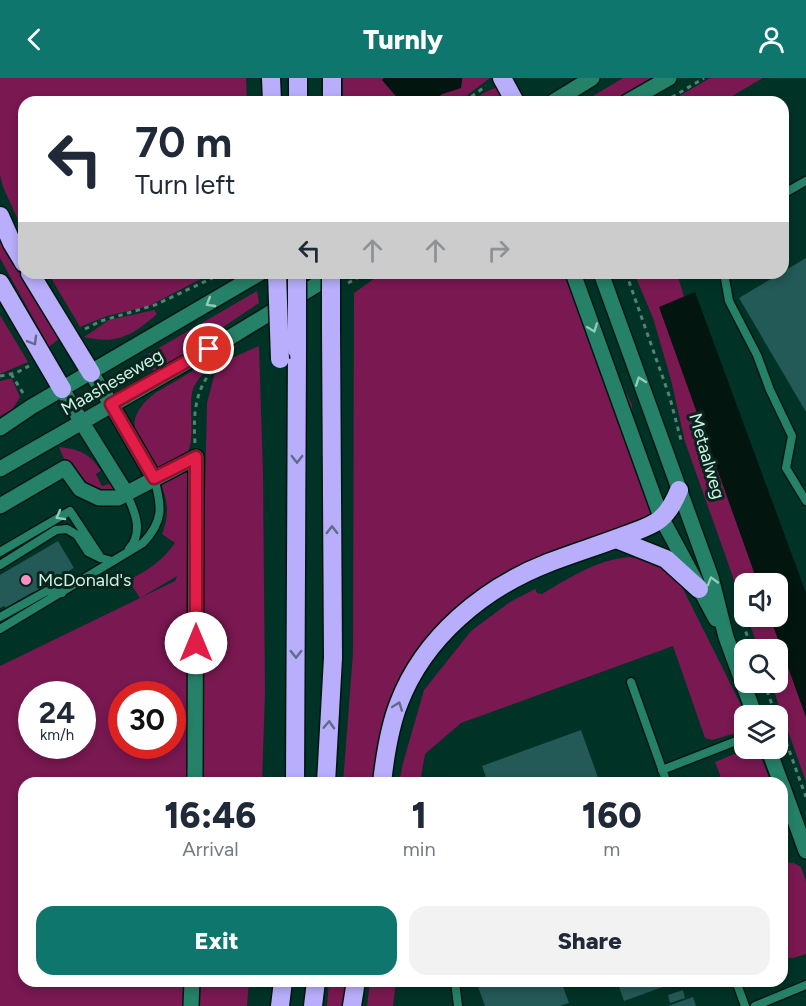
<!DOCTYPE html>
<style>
:root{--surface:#fff;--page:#f2f2f3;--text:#1f2937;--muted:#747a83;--accent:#0f766e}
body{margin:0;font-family:Figtree,sans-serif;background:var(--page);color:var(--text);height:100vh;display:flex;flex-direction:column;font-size:22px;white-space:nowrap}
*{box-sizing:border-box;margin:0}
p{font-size:20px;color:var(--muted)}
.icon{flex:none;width:33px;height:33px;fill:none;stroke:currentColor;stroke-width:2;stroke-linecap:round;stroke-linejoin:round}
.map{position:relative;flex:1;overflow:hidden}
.details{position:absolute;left:18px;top:699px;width:770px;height:210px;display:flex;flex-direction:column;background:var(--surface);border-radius:18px;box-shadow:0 3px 9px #0003}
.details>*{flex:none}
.hud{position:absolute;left:18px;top:18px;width:771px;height:183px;border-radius:18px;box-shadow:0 3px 9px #0003;background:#fff;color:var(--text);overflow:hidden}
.tools{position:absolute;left:734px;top:495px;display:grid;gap:12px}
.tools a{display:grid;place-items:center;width:54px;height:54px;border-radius:12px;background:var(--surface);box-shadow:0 3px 9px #0003;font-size:30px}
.speed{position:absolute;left:18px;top:603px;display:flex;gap:12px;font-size:30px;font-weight:700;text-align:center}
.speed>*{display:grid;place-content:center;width:78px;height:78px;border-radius:50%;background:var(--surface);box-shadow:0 3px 9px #0003;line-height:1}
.speed small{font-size:15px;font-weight:400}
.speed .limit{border:9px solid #d22;background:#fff;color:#111}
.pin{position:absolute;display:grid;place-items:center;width:51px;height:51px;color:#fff;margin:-26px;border:3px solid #fff;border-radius:50%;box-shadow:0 2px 6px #0007}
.me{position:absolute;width:66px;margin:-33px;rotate:0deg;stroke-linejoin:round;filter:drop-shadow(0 0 4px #0008)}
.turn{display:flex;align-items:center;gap:21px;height:126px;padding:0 18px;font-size:27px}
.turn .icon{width:78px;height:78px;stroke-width:2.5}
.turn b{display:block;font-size:42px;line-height:51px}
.lanes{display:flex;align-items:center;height:57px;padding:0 18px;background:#0003;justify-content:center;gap:30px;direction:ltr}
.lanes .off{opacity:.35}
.eta{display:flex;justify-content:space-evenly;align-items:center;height:102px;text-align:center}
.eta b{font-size:36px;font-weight:800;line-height:42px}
.cta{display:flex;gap:12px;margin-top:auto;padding:12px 18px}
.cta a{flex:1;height:69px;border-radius:18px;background:var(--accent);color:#fff;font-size:24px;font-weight:800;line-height:69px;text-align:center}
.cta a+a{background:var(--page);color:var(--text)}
header{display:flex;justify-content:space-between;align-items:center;height:78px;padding:0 18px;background:var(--accent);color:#fff;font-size:27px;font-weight:800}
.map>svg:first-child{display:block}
</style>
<header><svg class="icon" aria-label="back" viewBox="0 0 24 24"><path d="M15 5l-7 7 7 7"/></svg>Turnly<svg class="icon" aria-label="person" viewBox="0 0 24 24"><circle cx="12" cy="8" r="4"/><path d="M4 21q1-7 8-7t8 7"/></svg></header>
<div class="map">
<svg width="806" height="928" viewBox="0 0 806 928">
<rect width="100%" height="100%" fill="#003225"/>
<g fill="#791851" fill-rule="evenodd">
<path d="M0 0H246L247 24H24V155L3 109 0 97Z"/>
<path d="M343 0H384L382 2 401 24H343Z"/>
<path d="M462 0H490L458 24H433L442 16 461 10Z"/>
<path d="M623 0H657L616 24H588L586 22Z"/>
<path d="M710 0H763L722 24H669Z"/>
<path d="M500 8 509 24H474L483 15Z"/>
<path d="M0 151 61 259 49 269 0 180Z"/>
<path d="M48 195H212L149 228 107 238 80 249Z"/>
<path d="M382 195H571L632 327V346L655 435 642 446 603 461 438 550 376 705H343L353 575 354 215Z"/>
<path d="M634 195H677L684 219 660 230 758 505 744 506V530L685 364 671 302 653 240Z"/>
<path d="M257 213 259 225 183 276 153 293 145 278Z"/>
<path d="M154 232 157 236C133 257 117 267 84 259L109 242Z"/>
<path d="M0 237 28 284 0 296Z"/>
<path d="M239 266C223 279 201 292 193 311 187 329 198 368 184 378 176 385 164 389 155 393 138 360 119 344 155 315Z"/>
<path d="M259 268 263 396 265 615 262 705H24V903H249L247 928H0V588L175 503 177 498 140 520 128 502C148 493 163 482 175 465L162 456C170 436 168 422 159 403L183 392 189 397 190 480 204 460 207 325 214 298 225 283ZM32 616H82V668H32ZM122 616H172V668H122Z"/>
<path d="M8 301H12L20 319 12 332 0 338V303Z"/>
<path d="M59 369C79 371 91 376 101 393L96 396 102 408 111 405 115 415C90 414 67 393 59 369Z"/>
<path d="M628 479C651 482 666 489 681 507L746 637 744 638V643L736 655 712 662 705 660 673 568 461 645 425 676 420 705H399L403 685 424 612 471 553 510 524 535 511 537 515 542 516C571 499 594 483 628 479Z"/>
<path d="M747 539H770L806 639V704L771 605 777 604V572L759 571Z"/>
<path d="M734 676 761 679 771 705H723L715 684Z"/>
<path d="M782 784 794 785 801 789 806 803V876L793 880 782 879Z"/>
<path d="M329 903H351L348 928H327Z"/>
<path d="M370 903H396L393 928H367Z"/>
</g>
<g fill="#02150f">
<path d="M384 0H462L461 10 442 16 433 24H401L382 2Z"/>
<path d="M695 214 806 515V639L770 539 777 538V506L758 505 659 229Z"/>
</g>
<g fill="#235956">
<path d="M806 180V334L739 220Z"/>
<path d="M58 463 74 490 44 507 45 510 34 516 33 514 11 527 13 529 8 532 4 528 0 530V497Z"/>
<path d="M581 652 600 705H488L482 688Z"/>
<path d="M476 903H561L569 925 560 928H485Z"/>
<path d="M617 903H679L624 923Z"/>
<path d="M683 912 685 920 670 925 668 917Z"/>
<path d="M693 919 696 928H668Z"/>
</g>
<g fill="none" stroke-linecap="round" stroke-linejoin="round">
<defs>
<g id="lane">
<path d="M783 116 806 103"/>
<path d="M724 195 729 223 757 277 770 312 792 358 786 390 806 423"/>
<path d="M126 415C135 433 144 454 129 471"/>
<path d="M0 474 70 433 101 480 112 483"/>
<path d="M0 487 56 452 67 451 77 457 88 474 100 480"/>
<path d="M0 539 47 513 62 515"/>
<path d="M0 551 143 465C164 443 162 428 154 400"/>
<path d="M631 604 667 705"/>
<path d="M662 692 744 660"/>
<path d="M455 903 458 928"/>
<path d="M736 903 745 928"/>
<path d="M755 928 806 907"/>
</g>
<g id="street">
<path d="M111 326 154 400"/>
<path d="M81 343 126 415"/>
<path d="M0 428 65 390 80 411 99 420H118L196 379 195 705"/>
<path d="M191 928 192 903"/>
</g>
<g id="secondary">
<path d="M553 24 592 0"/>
<path d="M627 24 669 0"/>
<path d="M573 195 661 439 716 541"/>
<path d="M601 195 711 499 726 559 755 638"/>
<path d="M91 295 111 326"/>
<path d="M62 311 81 343"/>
<path d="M0 350 31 329 260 195"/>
<path d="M0 391 229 260 336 195"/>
<path d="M768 670 781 705"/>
<path d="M782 707 806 773"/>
</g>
<g id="highway">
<path d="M271 0 272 24"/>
<path d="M502 0 515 24"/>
<path d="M298 24V0"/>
<path d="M332 24V0"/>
<path d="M0 138 12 165 24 185"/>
<path d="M30 195 91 295"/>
<path d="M0 205 62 311"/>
<path d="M616 461 666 481 699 511"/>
<path d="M295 705 297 272"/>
<path d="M326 705 333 580 331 251"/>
<path d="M382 705C385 678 389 650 399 625 424 559 484 510 548 485 574 475 600 467 626 457 636 453 650 449 659 442 668 435 675 422 679 412"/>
<path d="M280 928 283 903"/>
<path d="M313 928 316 903"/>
<path d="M352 928 356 903"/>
</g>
</defs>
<use href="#lane" stroke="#00170f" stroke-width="11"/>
<use href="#street" stroke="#00170f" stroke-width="18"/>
<use href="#secondary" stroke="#00170f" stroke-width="18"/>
<use href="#highway" stroke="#00170f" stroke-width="21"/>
<g stroke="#548274" stroke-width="3" stroke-dasharray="4.5 4.5" stroke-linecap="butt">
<path d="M464 24 486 8"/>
<path d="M664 24 704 0"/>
<path d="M626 195 670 320 682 366"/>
<path d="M348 205 366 195"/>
<path d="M85 251 101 243 155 227 223 195"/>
<path d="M11 296 23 315"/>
<path d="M0 298 16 295 29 288"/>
<path d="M195 365C193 335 195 310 216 288"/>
<path d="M737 528 752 572"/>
<path d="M764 604 776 638"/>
<path d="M777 639 806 719"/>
</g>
<use href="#lane" stroke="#258167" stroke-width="8"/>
<use href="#street" stroke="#258167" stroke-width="15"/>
<use href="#secondary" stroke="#258167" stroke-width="15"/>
<use href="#highway" stroke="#b8aefb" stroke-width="18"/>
<defs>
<g id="highway-bridge">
<path d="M277 195 280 281"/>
<path d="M297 195V272"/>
<path d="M331 251V195"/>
</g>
</defs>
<use href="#highway-bridge" stroke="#00170f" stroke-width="21" stroke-linecap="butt"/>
<use href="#highway-bridge" stroke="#b8aefb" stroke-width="18"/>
</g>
<defs><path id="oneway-chevron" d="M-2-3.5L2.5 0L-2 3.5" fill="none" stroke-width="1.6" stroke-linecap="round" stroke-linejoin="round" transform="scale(1.5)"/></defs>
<g stroke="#91ccb8">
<use href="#oneway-chevron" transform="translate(210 225) rotate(149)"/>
<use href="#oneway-chevron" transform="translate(593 250) rotate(70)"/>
<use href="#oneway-chevron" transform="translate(640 303) rotate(-110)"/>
<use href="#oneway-chevron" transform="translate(60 438) rotate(151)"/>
<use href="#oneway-chevron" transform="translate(712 503) rotate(-106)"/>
</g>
<g stroke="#606a8c">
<use href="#oneway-chevron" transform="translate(33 263) rotate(60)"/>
<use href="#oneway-chevron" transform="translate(297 381) rotate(90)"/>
<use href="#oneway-chevron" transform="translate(332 452) rotate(-90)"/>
<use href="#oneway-chevron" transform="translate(296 576) rotate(90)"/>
<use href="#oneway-chevron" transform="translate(398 628) rotate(-70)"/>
<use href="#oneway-chevron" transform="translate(329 647) rotate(-87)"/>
</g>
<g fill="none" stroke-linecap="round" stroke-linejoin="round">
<defs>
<path id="route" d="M196 565V379L154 400 111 326 209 271"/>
</defs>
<use href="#route" stroke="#92132f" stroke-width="15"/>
<use href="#route" stroke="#e11d48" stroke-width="10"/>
</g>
<circle fill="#fb8fc5" stroke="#09251d" stroke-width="2" cx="26" cy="502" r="6"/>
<g text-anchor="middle" stroke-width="6" stroke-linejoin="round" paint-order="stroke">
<g font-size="18" fill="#cbf4e4" stroke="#09251d">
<text transform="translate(112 304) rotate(-30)" y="6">Maasheseweg</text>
<text transform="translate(707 378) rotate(74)" y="6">Metaalweg</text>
</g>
<g font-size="18" fill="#cbf4e4" stroke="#09251d" text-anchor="start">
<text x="38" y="508">McDonald's</text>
</g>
</g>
</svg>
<div class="tools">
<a><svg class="icon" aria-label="sound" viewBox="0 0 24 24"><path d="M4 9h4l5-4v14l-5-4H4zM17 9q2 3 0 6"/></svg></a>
<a><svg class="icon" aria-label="search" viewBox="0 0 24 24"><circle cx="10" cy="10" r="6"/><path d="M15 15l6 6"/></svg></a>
<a><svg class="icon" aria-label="layers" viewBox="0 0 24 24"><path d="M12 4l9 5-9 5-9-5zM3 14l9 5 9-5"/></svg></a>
</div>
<div class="speed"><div>24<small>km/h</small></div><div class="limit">30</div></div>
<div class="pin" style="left:209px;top:271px;background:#d93025"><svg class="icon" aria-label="arrive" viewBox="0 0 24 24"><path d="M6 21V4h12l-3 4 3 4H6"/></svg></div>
<svg class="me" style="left:196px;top:565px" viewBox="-20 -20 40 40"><circle r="19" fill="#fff"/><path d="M0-13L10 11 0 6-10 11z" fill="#e11d48"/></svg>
<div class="hud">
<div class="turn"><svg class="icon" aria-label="left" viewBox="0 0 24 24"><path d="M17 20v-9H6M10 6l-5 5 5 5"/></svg><div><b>70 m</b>Turn left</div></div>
<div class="lanes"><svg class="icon" aria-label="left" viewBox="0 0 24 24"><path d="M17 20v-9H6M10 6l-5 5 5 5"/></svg><svg class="icon off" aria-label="ahead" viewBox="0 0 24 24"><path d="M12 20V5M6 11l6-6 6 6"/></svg><svg class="icon off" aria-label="ahead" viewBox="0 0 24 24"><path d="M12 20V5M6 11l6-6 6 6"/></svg><svg class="icon off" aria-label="right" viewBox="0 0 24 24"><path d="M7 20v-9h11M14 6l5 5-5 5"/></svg></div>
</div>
<section class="details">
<div class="eta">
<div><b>16:46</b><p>Arrival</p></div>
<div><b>1</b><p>min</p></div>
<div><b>160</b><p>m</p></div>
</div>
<div class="cta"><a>Exit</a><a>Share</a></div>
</section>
</div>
